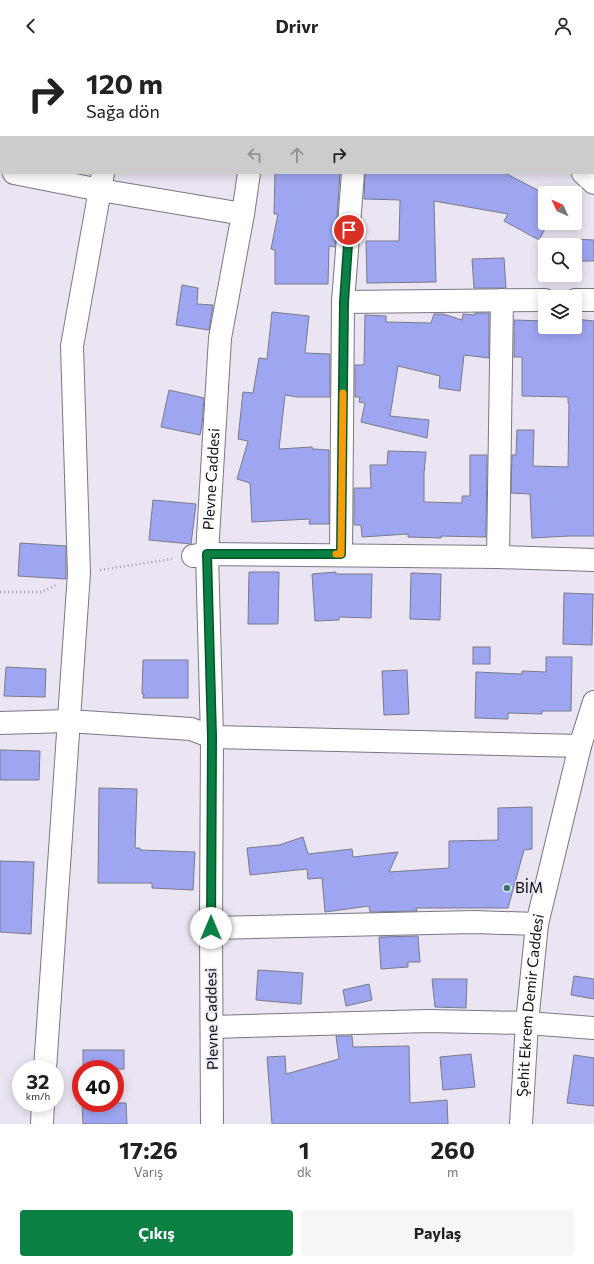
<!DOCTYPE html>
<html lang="tr">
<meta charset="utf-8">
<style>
:root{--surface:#fff;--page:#f6f6f6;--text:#222;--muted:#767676;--accent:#0b8043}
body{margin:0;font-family:Commissioner,sans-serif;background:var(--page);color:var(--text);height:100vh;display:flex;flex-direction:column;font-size:15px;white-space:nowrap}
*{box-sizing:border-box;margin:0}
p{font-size:13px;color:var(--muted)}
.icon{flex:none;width:22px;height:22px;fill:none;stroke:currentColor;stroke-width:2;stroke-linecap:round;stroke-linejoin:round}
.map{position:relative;height:1072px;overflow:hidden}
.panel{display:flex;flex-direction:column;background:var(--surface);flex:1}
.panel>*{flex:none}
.top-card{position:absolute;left:0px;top:0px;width:594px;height:122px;box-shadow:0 2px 10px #0003;background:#fff;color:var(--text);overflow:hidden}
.needle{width:26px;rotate:314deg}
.fabs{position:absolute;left:538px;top:134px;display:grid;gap:8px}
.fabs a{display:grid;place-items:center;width:44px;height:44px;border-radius:4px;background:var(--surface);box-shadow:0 2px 10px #0003;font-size:20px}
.speed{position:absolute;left:12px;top:1008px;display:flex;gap:8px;font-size:20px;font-weight:700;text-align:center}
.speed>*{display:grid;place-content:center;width:52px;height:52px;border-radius:50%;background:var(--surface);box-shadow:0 2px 10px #0003;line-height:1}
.speed small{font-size:10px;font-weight:400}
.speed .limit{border:6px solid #d22;background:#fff;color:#111}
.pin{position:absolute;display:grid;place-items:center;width:34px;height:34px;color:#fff;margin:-17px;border:2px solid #fff;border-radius:50%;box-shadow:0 1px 4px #0007}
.me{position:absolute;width:44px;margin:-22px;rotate:0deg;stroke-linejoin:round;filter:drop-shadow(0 0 3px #0008)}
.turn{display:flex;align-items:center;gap:14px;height:84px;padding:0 20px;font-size:18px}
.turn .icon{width:52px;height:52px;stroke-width:2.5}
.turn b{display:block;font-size:28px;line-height:34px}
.lanes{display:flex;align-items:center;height:38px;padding:0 20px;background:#0003;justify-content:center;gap:20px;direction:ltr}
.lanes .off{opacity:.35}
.eta{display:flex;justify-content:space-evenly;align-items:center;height:68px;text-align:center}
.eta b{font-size:24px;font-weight:700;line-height:28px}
.button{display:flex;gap:8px;margin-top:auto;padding:8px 20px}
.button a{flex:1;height:46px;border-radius:4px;background:var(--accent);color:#fff;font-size:16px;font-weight:700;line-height:46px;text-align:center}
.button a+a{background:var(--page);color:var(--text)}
header{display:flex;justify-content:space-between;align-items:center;height:52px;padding:0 20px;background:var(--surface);font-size:18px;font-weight:700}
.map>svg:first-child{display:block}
</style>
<header><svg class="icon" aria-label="back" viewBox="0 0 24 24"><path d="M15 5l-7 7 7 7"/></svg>Drivr<svg class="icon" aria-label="person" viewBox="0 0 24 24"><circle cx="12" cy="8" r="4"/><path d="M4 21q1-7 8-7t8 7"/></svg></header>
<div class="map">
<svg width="594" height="1072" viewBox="0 0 594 1072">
<rect width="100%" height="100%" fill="#ebe5f3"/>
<g fill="#9ea6f1" stroke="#787a88">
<path d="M275 121H340L335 195 329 194 328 232H275V198L271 197 278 162H274Z"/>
<path d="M365 121H505L545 142V177L539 188 504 169 508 162 434 149 436 230 367 231 366 189H399L400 148 364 147Z"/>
<path d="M575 187 594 188V209H575Z"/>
<path d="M504 206 506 236H474L472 207Z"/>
<path d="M182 233 198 236 197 252 213 253 209 278 176 273Z"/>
<path d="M272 260 309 264 305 301 330 302V345H297L285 343 279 397 312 395 313 397 329 398V472H309L310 467 252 470 250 431 237 427 248 389 238 387 243 340 253 341 259 306 267 307Z"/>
<path d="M475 261H489V306L464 303 460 339 439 336 440 324 398 314 390 364 429 368 427 386 361 370 365 351 359 350 360 345H355V313H364L365 263 386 264V270L431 271 434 262H443L462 268 463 262 475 263Z"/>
<path d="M575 267 594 269V484H569L532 486 530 442 511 441 512 403H516L517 378H534L533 414 568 415 569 351H568V345L522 344V305H514V268L545 269V275H575Z"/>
<path d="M169 338 204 346 202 373 200 383 161 375Z"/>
<path d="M388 399 426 400 424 421V450L462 451V444H470V403H487L486 485 441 484V486L408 485V482L362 485 361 473H354V436H371L370 413H387Z"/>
<path d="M153 448 196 452 191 492 149 488Z"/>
<path d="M20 491 66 494V527L18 524Z"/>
<path d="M249 520H279L278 572H248Z"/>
<path d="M336 520V522H372L371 566 339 565V568L315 569 312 522Z"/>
<path d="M411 521 441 522 440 568 410 567Z"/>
<path d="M564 541 593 542 592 593 563 592Z"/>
<rect x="473" y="595" width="17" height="17"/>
<path d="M546 605H572L571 659H542V662L508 661V667L475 666 476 620 522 622V619L546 620Z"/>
<path d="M143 608H188V646H143L144 642H142Z"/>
<path d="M6 615 46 617 45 645 4 644Z"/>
<path d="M407 618 409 662 384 663 382 619Z"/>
<path d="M0 698 40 699 39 728H0Z"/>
<path d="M99 736 137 737 135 796H140V798L195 800 193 838 152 836V831H98Z"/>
<path d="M532 755V797L524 798 508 856H416L417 859 370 860 369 854 325 860 322 826 308 827 307 817 250 823 247 796 279 793 303 785 308 802 352 797 353 805 398 800 389 820 449 816V789L498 788V756Z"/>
<path d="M0 809 34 810 31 882 0 880Z"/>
<path d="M418 884 420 910H408V915L381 917 379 885Z"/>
<path d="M258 918 303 921 301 952 256 948Z"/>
<path d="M574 924 594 927V947L571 943Z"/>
<path d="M432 927H467L466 956 435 955Z"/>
<path d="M369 932 372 948 346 954 343 938Z"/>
<path d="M336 984H352L353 995 409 994 410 1051 447 1048 448 1072H272L267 1005 285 1004 286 1022 339 1007Z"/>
<rect x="83" y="998" width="41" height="19"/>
<path d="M471 1002 475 1035 443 1038 440 1005Z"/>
<path d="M574 1003 594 1006V1054L567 1051Z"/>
<path d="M82 1051H126L127 1072H83Z"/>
</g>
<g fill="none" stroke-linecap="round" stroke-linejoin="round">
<defs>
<g id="minor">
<path d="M126 1V0"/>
<path d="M369 1V0"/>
<path d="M543 1V0"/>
<path d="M593 82H594"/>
<path d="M14 121 100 138 243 162"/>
<path d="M583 121 594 131"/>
<path d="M575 248H594"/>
<path d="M343 250 545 248"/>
<path d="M341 503 343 250 353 121"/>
<path d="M193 504 207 502 498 505 594 508"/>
<path d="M498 505 502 248"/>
<path d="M0 671 68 669 191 677 212 685 580 694"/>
<path d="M211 876 474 870 537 872"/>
<path d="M212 975 429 969 527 971 594 976"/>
<path d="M45 1017 79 521 72 294 103 121"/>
<path d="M42 1072 43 1051"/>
</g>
<g id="tertiary">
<path d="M272 1V0"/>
<path id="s1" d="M212 1072 211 876 212 685 207 502 220 286 243 162 249 121"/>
<path id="s2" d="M521 1072 527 971 537 872 580 694 594 650"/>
</g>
</defs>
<use href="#minor" stroke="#7b7683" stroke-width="24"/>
<use href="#tertiary" stroke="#7b7683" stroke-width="24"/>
<g stroke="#9f9ba5" stroke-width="2.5" stroke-dasharray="1 3" stroke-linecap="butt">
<path d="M100 518 172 507"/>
<path d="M0 540H42L58 532"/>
</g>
<use href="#minor" stroke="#fff" stroke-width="22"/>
<use href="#tertiary" stroke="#fff" stroke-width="22"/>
</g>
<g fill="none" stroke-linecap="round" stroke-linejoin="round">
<defs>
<path id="route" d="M211 876 212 685 207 502H341L344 250 349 178"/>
</defs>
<use href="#route" stroke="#07532c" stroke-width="10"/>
<use href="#route" stroke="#0b8043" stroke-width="7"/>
<path stroke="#f59e0b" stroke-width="7" d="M336 502H341L343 341"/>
</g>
<circle fill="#36786a" stroke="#ebe5f3" stroke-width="1.5" cx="507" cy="836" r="4"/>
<g text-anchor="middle" stroke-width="3" stroke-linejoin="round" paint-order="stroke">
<g font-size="15" fill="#100e12" stroke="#ebe5f3">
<text dy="5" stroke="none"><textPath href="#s1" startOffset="645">Plevne Caddesi</textPath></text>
<text dy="5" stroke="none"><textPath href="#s2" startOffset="119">Şehit Ekrem Demir Caddesi</textPath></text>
<text transform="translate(212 967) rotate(-91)" y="5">Plevne Caddesi</text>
</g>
<g font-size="15" fill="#100e12" stroke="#ebe5f3" text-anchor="start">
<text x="515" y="841">BİM</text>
</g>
</g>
</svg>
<div class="fabs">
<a><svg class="needle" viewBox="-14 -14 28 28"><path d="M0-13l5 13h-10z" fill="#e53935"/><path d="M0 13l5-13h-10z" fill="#767676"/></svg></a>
<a><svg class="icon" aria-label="search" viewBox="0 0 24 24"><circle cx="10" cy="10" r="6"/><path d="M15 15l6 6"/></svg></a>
<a><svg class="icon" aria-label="layers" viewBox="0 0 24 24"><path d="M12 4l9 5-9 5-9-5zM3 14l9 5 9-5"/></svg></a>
</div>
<div class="speed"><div>32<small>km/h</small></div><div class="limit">40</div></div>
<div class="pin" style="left:349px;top:178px;background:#d93025"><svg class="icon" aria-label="arrive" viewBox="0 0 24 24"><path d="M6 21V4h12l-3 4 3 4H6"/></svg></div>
<svg class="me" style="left:211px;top:876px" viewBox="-20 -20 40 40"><circle r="19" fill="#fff"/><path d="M0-13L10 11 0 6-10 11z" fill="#0b8043"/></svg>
<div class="top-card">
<div class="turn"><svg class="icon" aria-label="right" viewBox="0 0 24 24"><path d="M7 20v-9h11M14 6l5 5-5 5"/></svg><div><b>120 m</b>Sağa dön</div></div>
<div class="lanes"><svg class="icon off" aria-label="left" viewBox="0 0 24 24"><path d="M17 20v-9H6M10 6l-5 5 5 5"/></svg><svg class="icon off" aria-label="ahead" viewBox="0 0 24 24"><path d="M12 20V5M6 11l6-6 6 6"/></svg><svg class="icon" aria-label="right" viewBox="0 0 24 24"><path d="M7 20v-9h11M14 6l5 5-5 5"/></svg></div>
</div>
</div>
<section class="panel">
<div class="eta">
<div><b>17:26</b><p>Varış</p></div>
<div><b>1</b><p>dk</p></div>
<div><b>260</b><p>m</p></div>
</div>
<div class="button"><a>Çıkış</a><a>Paylaş</a></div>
</section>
